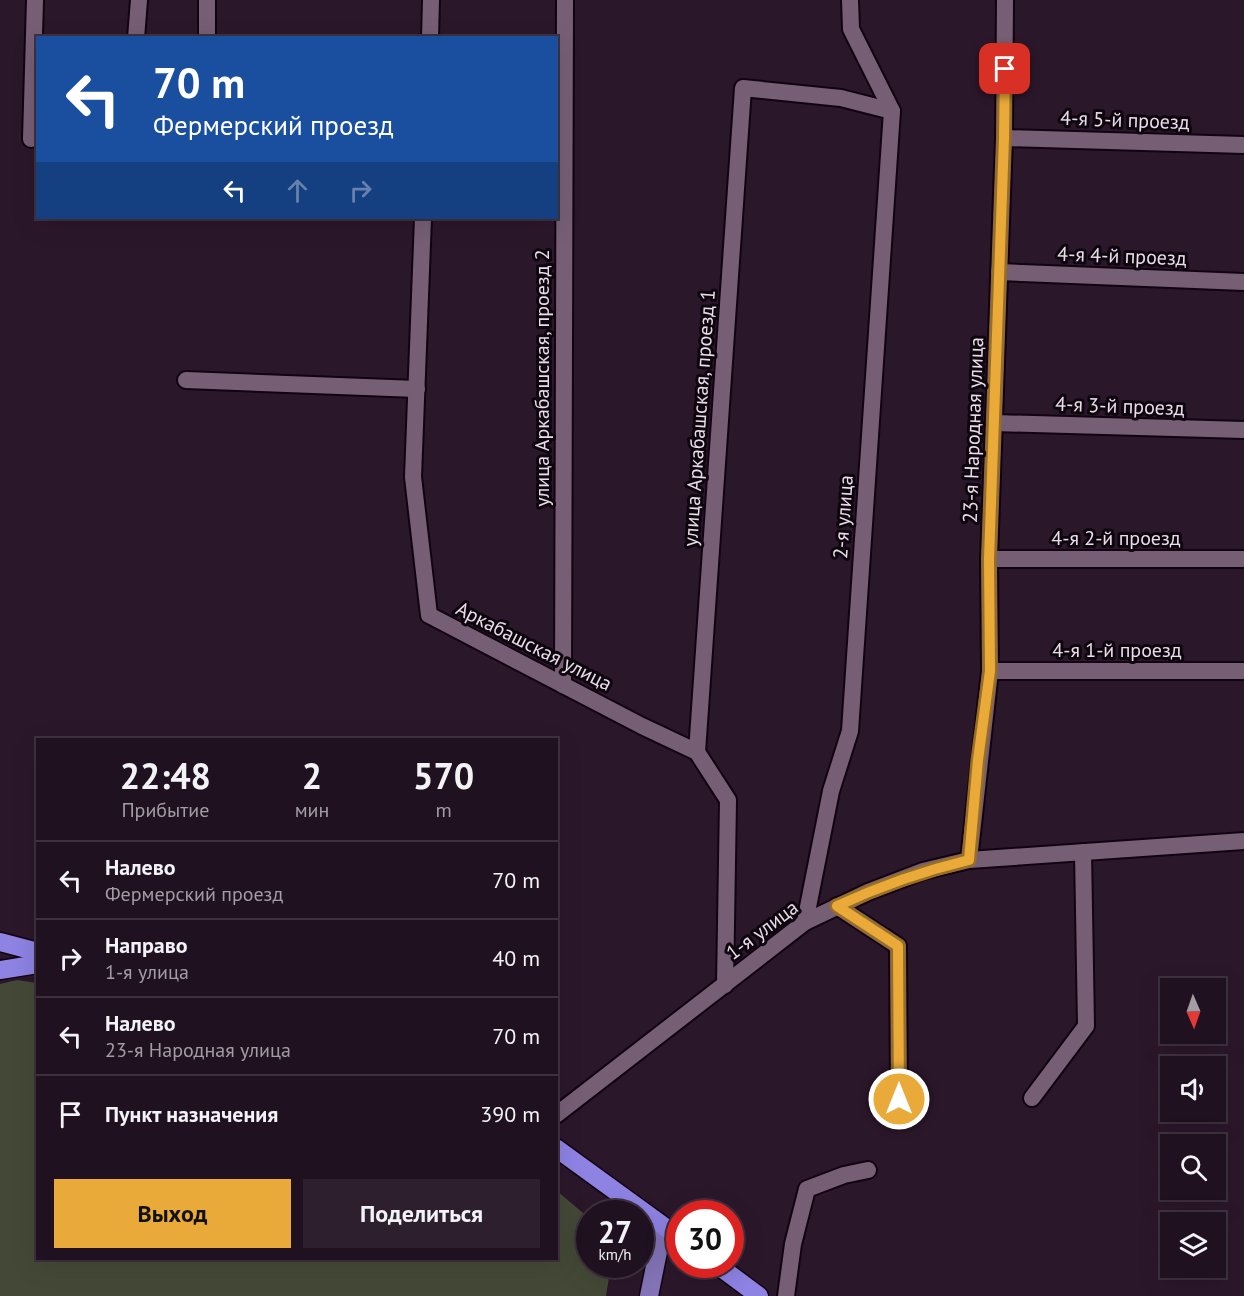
<!DOCTYPE html>
<html lang="ru">
<meta charset="utf-8">
<style>
:root{--surface:#201120;--page:#2d1f2d;--text:#f1f3f6;--muted:#a29da5;--line:#3d313e;--accent:#eaaa39}
body{margin:0;font-family:"PT Sans",sans-serif;background:var(--page);color:var(--text);height:100vh;display:flex;flex-direction:column;font-size:22px;white-space:nowrap}
*{box-sizing:border-box;margin:0}
p{font-size:20px;color:var(--muted)}
.icon{flex:none;width:33px;height:33px;fill:none;stroke:currentColor;stroke-width:2;stroke-linecap:round;stroke-linejoin:round}
.map{position:relative;flex:1;overflow:hidden}
.sheet{position:absolute;left:36px;top:738px;width:522px;height:522px;display:flex;flex-direction:column;background:var(--surface);border-radius:0px;box-shadow:0 6px 24px #0002,0 0 0 2px var(--line)}
.sheet>*{flex:none}
.top-card{position:absolute;left:36px;top:36px;width:522px;height:183px;border-radius:0px;box-shadow:0 6px 24px #0002,0 0 0 2px var(--line);background:#1a4fa0;color:#fff;overflow:hidden}
.needle{width:39px;rotate:178deg}
.controls{position:absolute;left:1160px;top:978px;display:grid;gap:12px}
.controls a{display:grid;place-items:center;width:66px;height:66px;border-radius:0px;background:var(--surface);box-shadow:0 6px 24px #0002,0 0 0 2px var(--line);font-size:30px}
.speed{position:absolute;left:576px;top:1200px;display:flex;gap:12px;font-size:30px;font-weight:700;text-align:center}
.speed>*{display:grid;place-content:center;width:78px;height:78px;border-radius:50%;background:var(--surface);box-shadow:0 6px 24px #0002,0 0 0 2px var(--line);line-height:1}
.speed small{font-size:15px;font-weight:400}
.speed .limit{border:9px solid #d22;background:#fff;color:#111}
.pin{position:absolute;display:grid;place-items:center;width:51px;height:51px;color:#fff;margin:-26px;border-radius:12px;box-shadow:0 3px 9px #0006}
.me{position:absolute;width:66px;margin:-33px;rotate:0deg;stroke-linejoin:round;filter:drop-shadow(0 0 4px #0008)}
.turn{display:flex;align-items:center;gap:21px;height:126px;padding:0 18px;font-size:27px}
.turn .icon{width:78px;height:78px;stroke-width:2.5}
.turn b{display:block;font-size:42px;line-height:51px}
.lanes{display:flex;align-items:center;height:57px;padding:0 18px;background:#0003;justify-content:center;gap:30px;direction:ltr}
.lanes .off{opacity:.35}
.eta{display:flex;justify-content:space-evenly;align-items:center;height:102px;text-align:center}
.eta b{font-size:36px;font-weight:700;line-height:42px}
.button{display:flex;gap:12px;margin-top:auto;padding:12px 18px}
.button a{flex:1;height:69px;border-radius:0px;background:var(--accent);color:#111;font-size:24px;font-weight:700;line-height:69px;text-align:center}
.button a+a{background:var(--page);color:var(--text)}
ul{padding:0;list-style:none}
li{display:flex;align-items:center;gap:18px;height:78px;padding:0 18px;border-top:2px solid var(--line)}
li div{flex:1}
li b{display:block;font-size:22px}
li em{font-style:normal}
.map>svg:first-child{display:block}
</style>
<div class="map">
<svg width="1244" height="1296" viewBox="0 0 1244 1296">
<rect width="100%" height="100%" fill="#2b172a"/>
<path fill="#444937" d="M17 980 37 983 38 1258H556L557 1191 589 1218 590 1264 611 1265 606 1296H0V984Z"/>
<g fill="none" stroke-linecap="round" stroke-linejoin="round">
<defs>
<g id="minor">
<path d="M207 0V38"/>
<path d="M136 38 139 0"/>
<path d="M430 38 431 0"/>
<path d="M1004 138 1244 145"/>
<path d="M31 139 35 0"/>
<path d="M423 218 413 477 429 615 642 726 697 752 728 800 725 985"/>
<path d="M999 272 1244 282"/>
<path d="M186 380 417 389"/>
<path d="M995 423 1244 430"/>
<path d="M989 559H1244"/>
<path d="M990 671H1244"/>
<path d="M563 685 565 0"/>
<path d="M697 752 743 88 841 98 892 111"/>
<path d="M969 860 990 671 989 559 1004 138 1005 0"/>
<path d="M837 906 898 946 899 1099"/>
<path d="M805 922 831 791 850 731 892 111 851 29 850 0"/>
<path d="M1032 1098 1086 1026 1083 852"/>
<path d="M556 1115 805 922 868 892 923 871 969 860 1244 841"/>
<path d="M786 1296 793 1244 807 1189 844 1175 868 1170"/>
</g>
<path id="major" d="M649 1296 663 1227"/>
<g id="highway">
<path d="M0 942 38 952"/>
<path d="M0 970 38 964"/>
<path d="M556 1148 680 1238"/>
<path d="M716 1264 759 1296"/>
</g>
</defs>
<use href="#minor" stroke="#120312" stroke-width="20"/>
<use href="#major" stroke="#120312" stroke-width="21"/>
<use href="#highway" stroke="#120312" stroke-width="21"/>
<use href="#minor" stroke="#765f75" stroke-width="16"/>
<use href="#major" stroke="#8474b7" stroke-width="18"/>
<use href="#highway" stroke="#8e82e3" stroke-width="18"/>
</g>
<g fill="none" stroke-linecap="round" stroke-linejoin="round">
<defs>
<path id="route" d="M899 1099 898 946 837 906C880 886 923 871 969 860L978 760 990 671 989 559 1004 138 1005 69"/>
</defs>
<use href="#route" stroke="#986e25" stroke-width="15"/>
<use href="#route" stroke="#eaaa39" stroke-width="10"/>
</g>
<g text-anchor="middle" stroke-width="6" stroke-linejoin="round" paint-order="stroke">
<g font-size="20" fill="#eadce9" stroke="#0e060e">
<text transform="translate(1125 120) rotate(2)" y="7">4-я 5-й проезд</text>
<text transform="translate(1122 256) rotate(2)" y="7">4-я 4-й проезд</text>
<text transform="translate(542 378) rotate(-90)" y="7">улица Аркабашская, проезд 2</text>
<text transform="translate(1120 406) rotate(2)" y="7">4-я 3-й проезд</text>
<text transform="translate(699 418) rotate(-86)" y="7">улица Аркабашская, проезд 1</text>
<text transform="translate(973 430) rotate(-88)" y="7">23-я Народная улица</text>
<text transform="translate(843 517) rotate(-86)" y="7">2-я улица</text>
<text x="1116" y="545">4-я 2-й проезд</text>
<text transform="translate(534 646) rotate(27)" y="7">Аркабашская улица</text>
<text x="1117" y="657">4-я 1-й проезд</text>
<text transform="translate(762 930) rotate(-37)" y="7">1-я улица</text>
</g>
</g>
</svg>
<div class="controls">
<a><svg class="needle" viewBox="-14 -14 28 28"><path d="M0-13l5 13h-10z" fill="#e53935"/><path d="M0 13l5-13h-10z" fill="#a29da5"/></svg></a>
<a><svg class="icon" aria-label="sound" viewBox="0 0 24 24"><path d="M4 9h4l5-4v14l-5-4H4zM17 9q2 3 0 6"/></svg></a>
<a><svg class="icon" aria-label="search" viewBox="0 0 24 24"><circle cx="10" cy="10" r="6"/><path d="M15 15l6 6"/></svg></a>
<a><svg class="icon" aria-label="layers" viewBox="0 0 24 24"><path d="M12 4l9 5-9 5-9-5zM3 14l9 5 9-5"/></svg></a>
</div>
<div class="speed"><div>27<small>km/h</small></div><div class="limit">30</div></div>
<div class="pin" style="left:1005px;top:69px;background:#d93025"><svg class="icon" aria-label="arrive" viewBox="0 0 24 24"><path d="M6 21V4h12l-3 4 3 4H6"/></svg></div>
<svg class="me" style="left:899px;top:1099px" viewBox="-20 -20 40 40"><circle r="17" fill="#eaaa39" stroke="#fff" stroke-width="3"/><path d="M0-11L8 9 0 5-8 9z" fill="#fff"/></svg>
<div class="top-card">
<div class="turn"><svg class="icon" aria-label="left" viewBox="0 0 24 24"><path d="M17 20v-9H6M10 6l-5 5 5 5"/></svg><div><b>70 m</b>Фермерский проезд</div></div>
<div class="lanes"><svg class="icon" aria-label="left" viewBox="0 0 24 24"><path d="M17 20v-9H6M10 6l-5 5 5 5"/></svg><svg class="icon off" aria-label="ahead" viewBox="0 0 24 24"><path d="M12 20V5M6 11l6-6 6 6"/></svg><svg class="icon off" aria-label="right" viewBox="0 0 24 24"><path d="M7 20v-9h11M14 6l5 5-5 5"/></svg></div>
</div>
<section class="sheet">
<div class="eta">
<div><b>22:48</b><p>Прибытие</p></div>
<div><b>2</b><p>мин</p></div>
<div><b>570</b><p>m</p></div>
</div>
<ul>
<li><svg class="icon" aria-label="left" viewBox="0 0 24 24"><path d="M17 20v-9H6M10 6l-5 5 5 5"/></svg><div><b>Налево</b><p>Фермерский проезд</p></div><em>70 m</em></li>
<li><svg class="icon" aria-label="right" viewBox="0 0 24 24"><path d="M7 20v-9h11M14 6l5 5-5 5"/></svg><div><b>Направо</b><p>1-я улица</p></div><em>40 m</em></li>
<li><svg class="icon" aria-label="left" viewBox="0 0 24 24"><path d="M17 20v-9H6M10 6l-5 5 5 5"/></svg><div><b>Налево</b><p>23-я Народная улица</p></div><em>70 m</em></li>
<li><svg class="icon" aria-label="arrive" viewBox="0 0 24 24"><path d="M6 21V4h12l-3 4 3 4H6"/></svg><div><b>Пункт назначения</b></div><em>390 m</em></li>
</ul>
<div class="button"><a>Выход</a><a>Поделиться</a></div>
</section>
</div>
